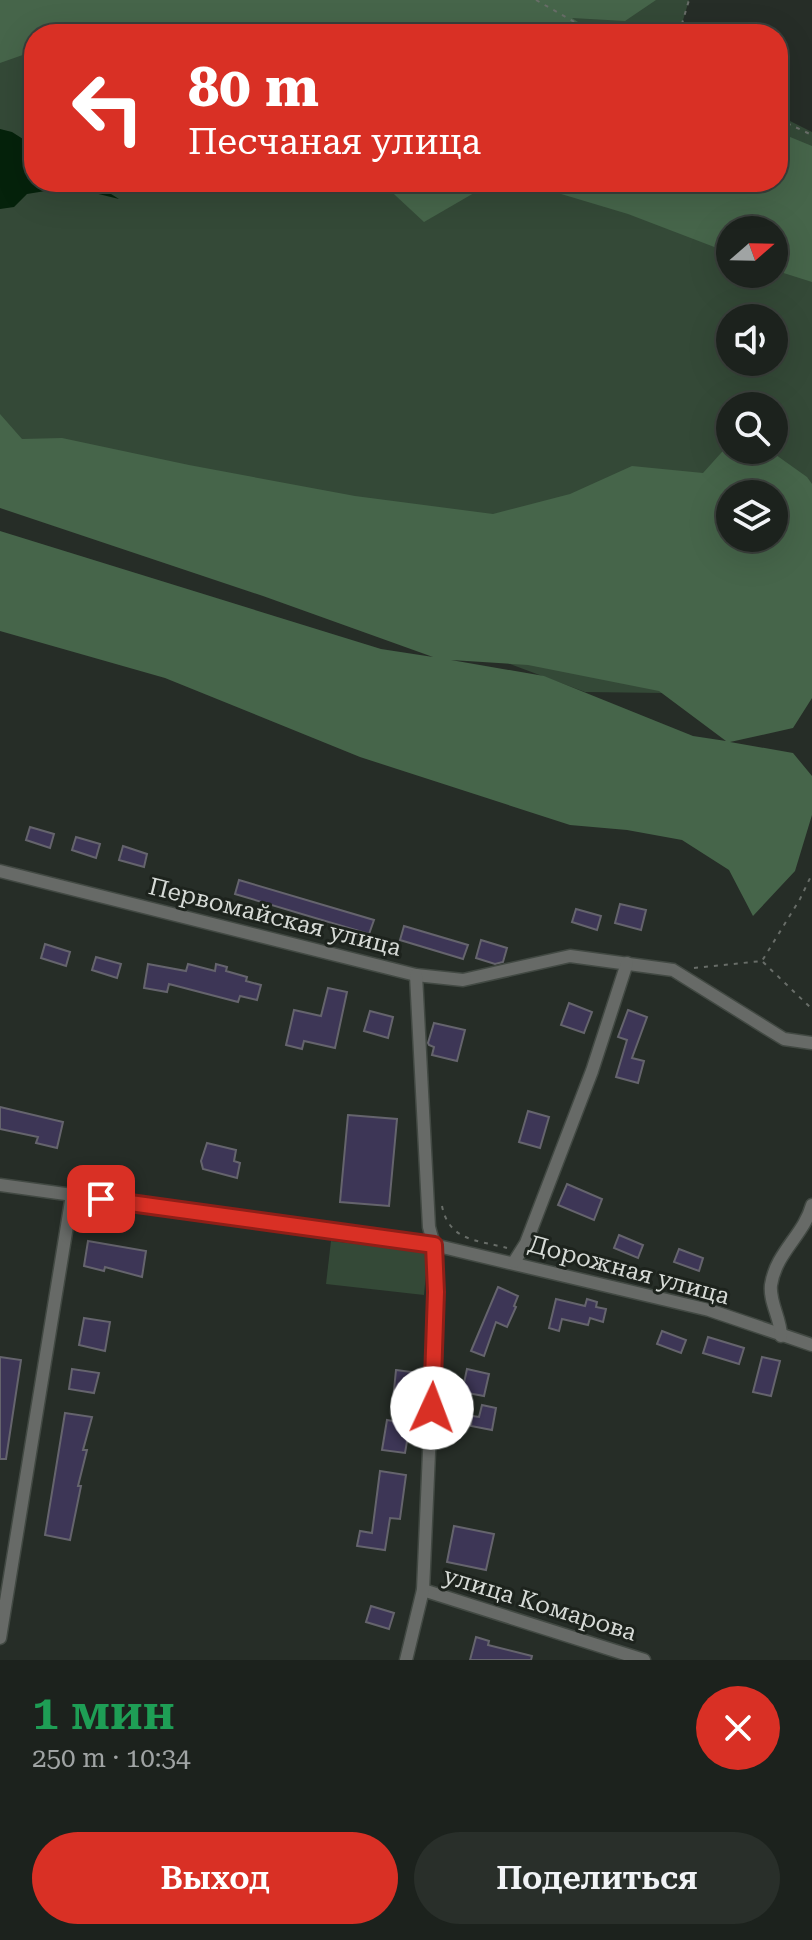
<!DOCTYPE html>
<html lang="ru">
<meta charset="utf-8">
<style>
:root{--surface:#1c221d;--page:#292f2a;--text:#f1f3f6;--muted:#a0a4a4;--line:#3a3f3b;--accent:#d93025}
body{margin:0;font-family:"Roboto Serif",serif;background:var(--page);color:var(--text);height:100vh;display:flex;flex-direction:column;font-size:30px;white-space:nowrap}
*{box-sizing:border-box;margin:0}
p{font-size:26px;color:var(--muted)}
.icon{flex:none;width:44px;height:44px;fill:none;stroke:currentColor;stroke-width:2;stroke-linecap:round;stroke-linejoin:round}
.map{position:relative;height:1660px;overflow:hidden}
.details{display:flex;flex-direction:column;background:var(--surface);flex:1}
.details>*{flex:none}
.guide{position:absolute;left:24px;top:24px;width:764px;height:168px;border-radius:32px;box-shadow:0 8px 32px #0002,0 0 0 2px var(--line);background:#d93025;color:#fff;overflow:hidden}
.needle{width:52px;rotate:70deg}
.tools{position:absolute;left:716px;top:216px;display:grid;gap:16px}
.tools a{display:grid;place-items:center;width:72px;height:72px;border-radius:50%;background:var(--surface);box-shadow:0 8px 32px #0002,0 0 0 2px var(--line);font-size:40px}
.pin{position:absolute;display:grid;place-items:center;width:68px;height:68px;color:#fff;margin:-34px;border-radius:16px;box-shadow:0 4px 12px #0006}
.me{position:absolute;width:88px;margin:-44px;rotate:2deg;stroke-linejoin:round;filter:drop-shadow(0 0 6px #0008)}
.turn{display:flex;align-items:center;gap:28px;height:168px;padding:0 32px;font-size:36px}
.turn .icon{width:104px;height:104px;stroke-width:2.5}
.turn b{display:block;font-size:56px;line-height:68px}
.round{display:grid;place-items:center;flex:none;width:84px;height:84px;border-radius:42px;background:var(--page)}
.overview{display:flex;align-items:center;justify-content:space-between;height:136px;padding:0 32px}
h1{font-size:48px;font-weight:600;line-height:60px;color:#1e9e55}
.primary-button{display:flex;gap:16px;margin-top:auto;padding:16px 32px}
.primary-button a{flex:1;height:92px;border-radius:48px;background:var(--accent);color:#fff;font-size:32px;font-weight:600;line-height:92px;text-align:center}
.primary-button a+a{background:var(--page);color:var(--text)}
.map>svg:first-child{display:block}
</style>
<div class="map">
<svg width="812" height="1660" viewBox="0 0 812 1660">
<rect width="100%" height="100%" fill="#262d27"/>
<g fill="#344937" fill-rule="evenodd">
<path d="M0 0H689L679 34H34V182H778V115L812 132V695L585 692 0 473ZM730 230H774V274H730ZM730 318H774V362H730ZM730 406H774V450H730ZM730 494H774V538H730Z"/>
<path d="M331 1241 428 1252 424 1295 326 1284Z"/>
</g>
<g fill="#46654a" fill-rule="evenodd">
<path d="M0 0H656L625 21 572 18 596 34H34V51L0 63Z"/>
<path d="M778 132 812 146V282L774 270V230H730V253L628 214 521 182H778Z"/>
<path d="M381 182H493L424 222Z"/>
<path d="M0 414 22 439 62 438 189 465 355 496 493 514 570 494 632 466 703 473 730 443V450H769L807 477 812 484V698L793 728 730 742 793 753 812 776V815L795 871 753 916 729 870 682 840 627 830 570 825 360 757 165 678 0 631V531L381 649 433 657 263 596 0 508ZM774 494V538H730V494ZM451 660 528 665 659 691 726 741 693 736 544 676Z"/>
</g>
<path fill="#05220b" d="M0 129 12 132 34 146V182H92L119 199 70 187 27 194 14 207 0 209Z"/>
<g fill="#3d3656" stroke="#65646d" stroke-width="2">
<path d="M30 827 54 834 50 848 26 840Z"/>
<path d="M76 837 100 844 96 858 72 850Z"/>
<path d="M123 846 147 854 144 867 119 860Z"/>
<path d="M239 880 374 920 369 934 235 894Z"/>
<path d="M620 904 646 910 641 930 615 923Z"/>
<path d="M576 909 601 916 597 930 572 922Z"/>
<path d="M404 926 468 945 463 959 400 940Z"/>
<path d="M481 940 507 948 503 962 495 964 476 958Z"/>
<path d="M45 944 70 952 66 966 41 958Z"/>
<path d="M96 957 121 964 117 978 92 970Z"/>
<path d="M148 964 186 971 188 964 215 971 216 964 227 967 226 971 247 977 246 981 261 985 257 1000 240 996 238 1002 169 984 167 992 144 988Z"/>
<path d="M328 988 347 992 335 1048 304 1041 302 1049 286 1045 294 1010 321 1016Z"/>
<path d="M569 1003 592 1012 584 1033 561 1025Z"/>
<path d="M628 1010 647 1017 632 1058 644 1061 638 1083 616 1077 627 1040 618 1037Z"/>
<path d="M370 1011 393 1017 388 1038 364 1031Z"/>
<path d="M434 1023 465 1030 457 1061 432 1055 434 1047 429 1045 428 1043Z"/>
<path d="M0 1107 63 1122 57 1148 36 1143 38 1137 0 1129Z"/>
<path d="M528 1111 549 1117 540 1148 519 1142Z"/>
<path d="M348 1115 397 1119 389 1206 340 1202Z"/>
<path d="M207 1143 236 1150 234 1161 240 1163 237 1178 203 1169 201 1161Z"/>
<path d="M567 1184 602 1199 594 1220 558 1205Z"/>
<path d="M619 1235 643 1245 638 1258 614 1248Z"/>
<path d="M88 1241 146 1251 142 1277 105 1267 104 1271 84 1266Z"/>
<path d="M679 1249 703 1258 699 1271 674 1262Z"/>
<path d="M498 1287 518 1296 514 1306 516 1307 507 1327 496 1322 484 1356 471 1351Z"/>
<path d="M556 1299 585 1306 587 1299 597 1302 596 1307 606 1309 603 1322 590 1318 588 1325 562 1319 559 1331 549 1328Z"/>
<path d="M84 1318 110 1322 105 1351 79 1345Z"/>
<path d="M662 1331 686 1340 681 1353 657 1344Z"/>
<path d="M708 1337 744 1348 739 1364 703 1353Z"/>
<path d="M0 1357 21 1360 6 1459H0Z"/>
<path d="M762 1357 780 1361 771 1396 753 1392Z"/>
<path d="M72 1369 99 1373 94 1393 69 1389Z"/>
<path d="M467 1369 489 1374 484 1396 462 1392Z"/>
<path d="M396 1370 420 1373 417 1402 393 1400Z"/>
<path d="M482 1405 496 1408 492 1430 471 1426 472 1416 479 1417Z"/>
<path d="M65 1413 92 1417 83 1450H87L78 1486H81L70 1540 45 1535Z"/>
<path d="M387 1420 410 1424 405 1453 382 1450Z"/>
<path d="M380 1471 406 1475 400 1519 390 1518 385 1550 357 1546 360 1531 372 1533Z"/>
<path d="M454 1526 494 1534 486 1570 447 1562Z"/>
<path d="M371 1606 394 1613 389 1629 366 1622Z"/>
<path d="M476 1637 489 1641 488 1645 532 1656 531 1660H470Z"/>
</g>
<g fill="none" stroke-linecap="round" stroke-linejoin="round">
<defs>
<g id="minor">
<path d="M0 871 416 975 463 980 570 956 673 970 784 1039 812 1043"/>
<path d="M0 1185 434 1245 709 1310 812 1345"/>
<path d="M514 1262 526 1243 592 1071 627 963"/>
<path d="M781 1336C781 1319 769 1302 771 1285 776 1252 804 1235 812 1205"/>
<path d="M423 1590 644 1660"/>
<path d="M0 1638 72 1195"/>
<path d="M406 1660 423 1590 436 1292 434 1245 429 1227 416 975"/>
</g>
</defs>
<use href="#minor" stroke="#424943" stroke-width="15"/>
<g stroke="#686d68" stroke-width="2" stroke-dasharray="4 6" stroke-linecap="butt">
<path d="M536 0 595 34"/>
<path d="M679 34 689 0"/>
<path d="M778 119 812 135"/>
<path d="M763 962 812 1009"/>
<path d="M694 968 762 961 800 899 812 874"/>
<path d="M442 1206C449 1241 477 1240 507 1248"/>
</g>
<use href="#minor" stroke="#676a67" stroke-width="12"/>
</g>
<g fill="none" stroke-linecap="round" stroke-linejoin="round">
<defs>
<path id="route" d="M101 1199 434 1245 436 1292 432 1408"/>
</defs>
<use href="#route" stroke="#8d1f18" stroke-width="20"/>
<use href="#route" stroke="#d93025" stroke-width="14"/>
</g>
<g text-anchor="middle" stroke-width="6" stroke-linejoin="round" paint-order="stroke">
<g font-size="24" fill="#d6dad6" stroke="#1d231d">
<text transform="translate(275 917) rotate(14)" y="8">Первомайская улица</text>
<text transform="translate(629 1270) rotate(15)" y="8">Дорожная улица</text>
<text transform="translate(540 1604) rotate(17)" y="8">улица Комарова</text>
</g>
</g>
</svg>
<div class="tools">
<a><svg class="needle" viewBox="-14 -14 28 28"><path d="M0-13l5 13h-10z" fill="#e53935"/><path d="M0 13l5-13h-10z" fill="#a0a4a4"/></svg></a>
<a><svg class="icon" aria-label="sound" viewBox="0 0 24 24"><path d="M4 9h4l5-4v14l-5-4H4zM17 9q2 3 0 6"/></svg></a>
<a><svg class="icon" aria-label="search" viewBox="0 0 24 24"><circle cx="10" cy="10" r="6"/><path d="M15 15l6 6"/></svg></a>
<a><svg class="icon" aria-label="layers" viewBox="0 0 24 24"><path d="M12 4l9 5-9 5-9-5zM3 14l9 5 9-5"/></svg></a>
</div>
<div class="pin" style="left:101px;top:1199px;background:#d93025"><svg class="icon" aria-label="arrive" viewBox="0 0 24 24"><path d="M6 21V4h12l-3 4 3 4H6"/></svg></div>
<svg class="me" style="left:432px;top:1408px" viewBox="-20 -20 40 40"><circle r="19" fill="#fff"/><path d="M0-13L10 11 0 6-10 11z" fill="#d93025"/></svg>
<div class="guide">
<div class="turn"><svg class="icon" aria-label="left" viewBox="0 0 24 24"><path d="M17 20v-9H6M10 6l-5 5 5 5"/></svg><div><b>80 m</b>Песчаная улица</div></div>
</div>
</div>
<section class="details">
<div class="overview"><div><h1>1 мин</h1><p>250 m · 10:34</p></div><a class="round" style="background:#d93025;color:#fff"><svg class="icon" aria-label="close" viewBox="0 0 24 24"><path d="M6 6l12 12M18 6L6 18"/></svg></a></div>
<div class="primary-button"><a>Выход</a><a>Поделиться</a></div>
</section>
